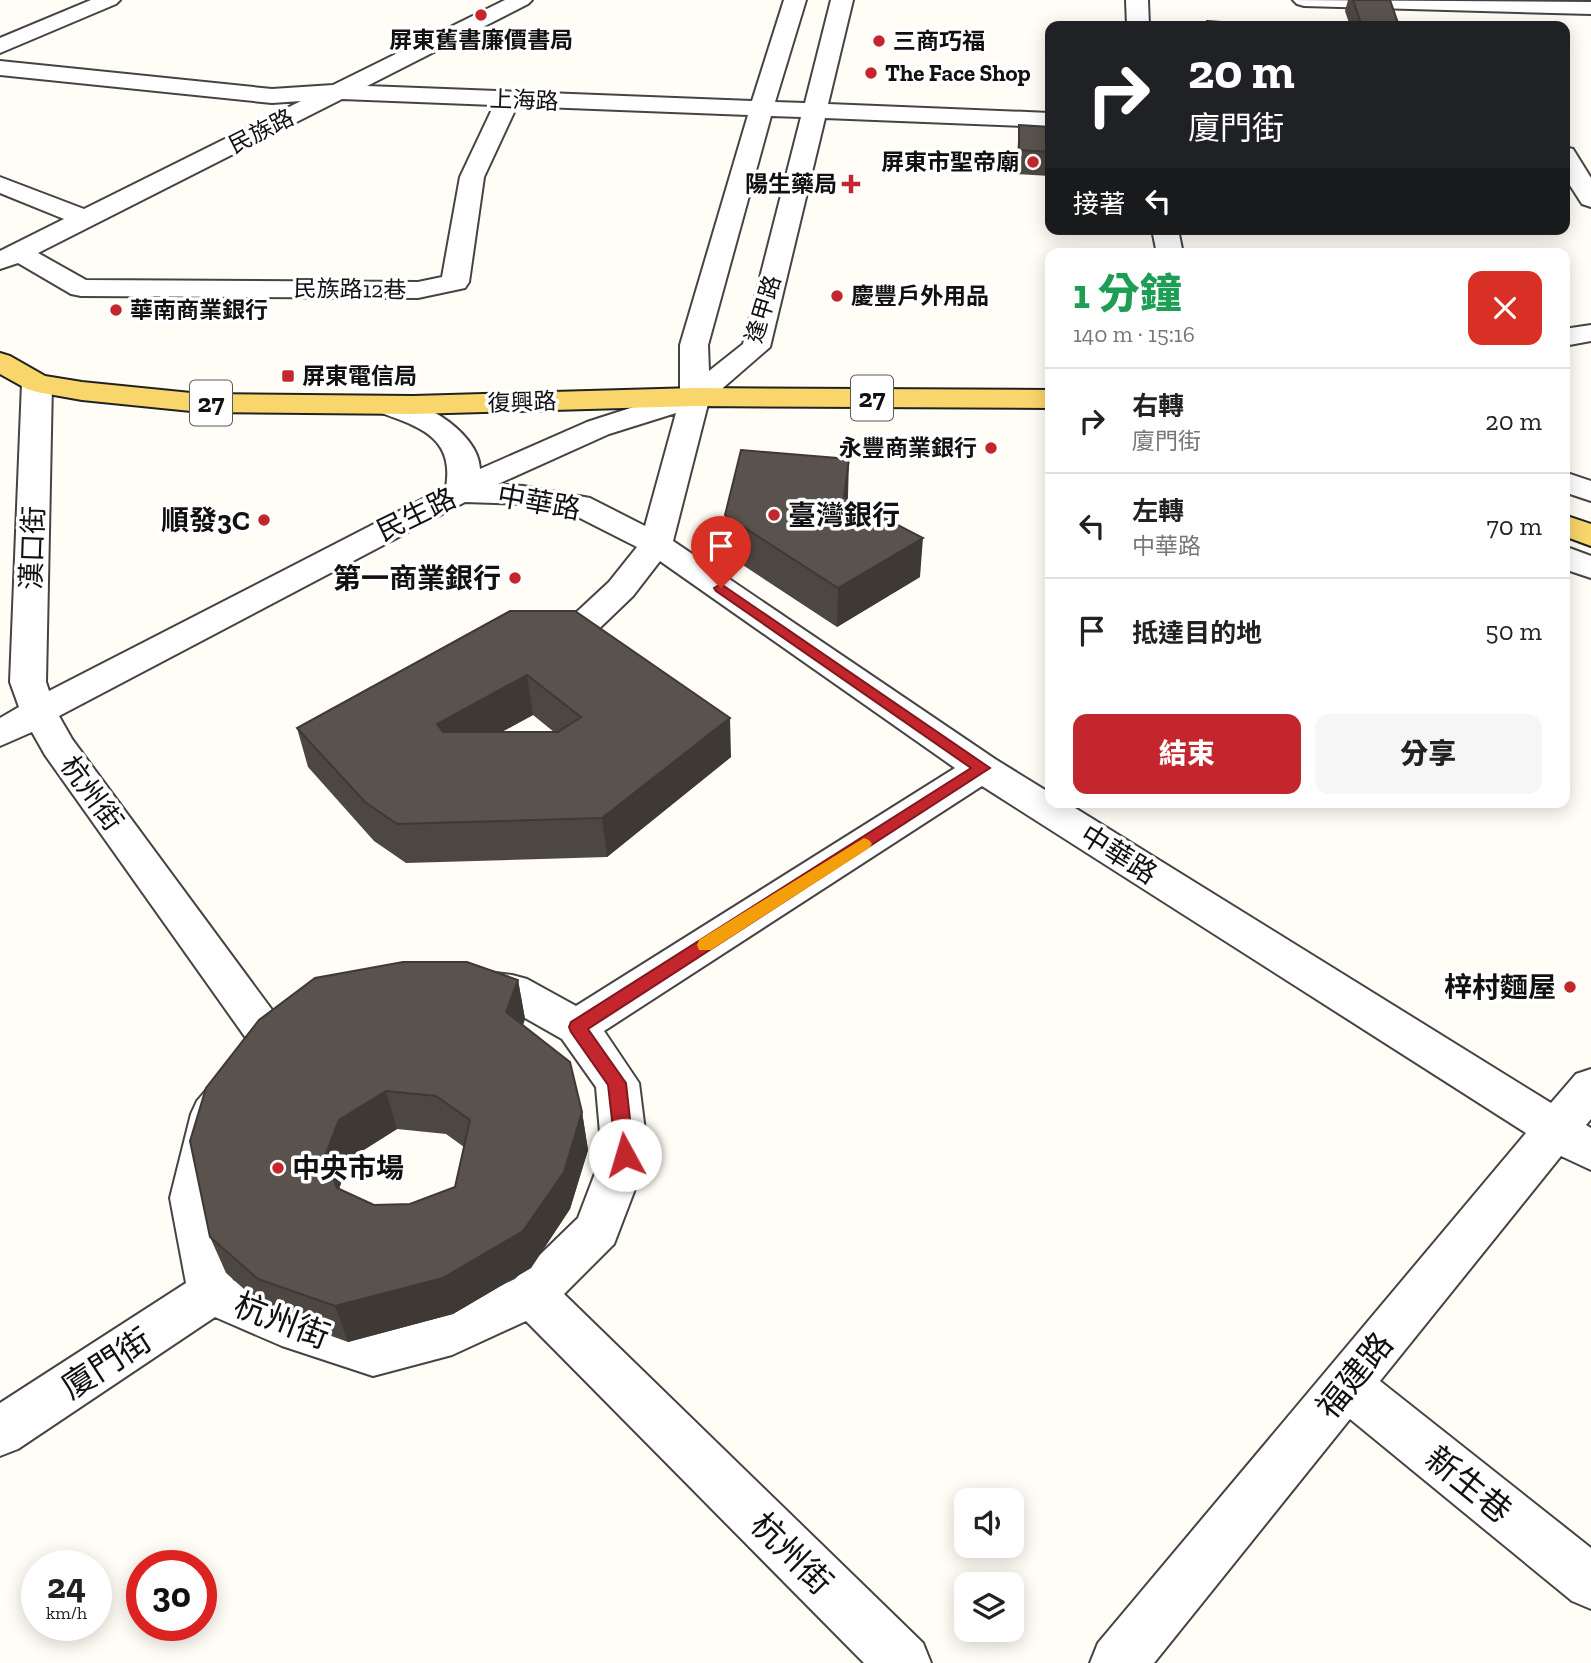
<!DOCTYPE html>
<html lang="zh-TW">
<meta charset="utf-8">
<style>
:root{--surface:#fff;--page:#f6f6f6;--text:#222;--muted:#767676;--line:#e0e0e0;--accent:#c4262e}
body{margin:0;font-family:"Zilla Slab","Noto Sans TC",serif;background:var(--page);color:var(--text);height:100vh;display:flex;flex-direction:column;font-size:26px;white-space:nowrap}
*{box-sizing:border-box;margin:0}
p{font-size:23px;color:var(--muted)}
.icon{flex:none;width:38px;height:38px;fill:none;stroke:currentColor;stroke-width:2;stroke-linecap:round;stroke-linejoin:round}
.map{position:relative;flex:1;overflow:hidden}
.drawer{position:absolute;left:1045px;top:248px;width:525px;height:560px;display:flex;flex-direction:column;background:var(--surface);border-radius:14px;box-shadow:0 4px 18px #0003}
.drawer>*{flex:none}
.banner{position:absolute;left:1045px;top:21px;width:525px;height:214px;border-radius:14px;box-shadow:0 4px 18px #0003;background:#202124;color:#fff;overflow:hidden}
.tools{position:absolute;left:954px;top:1488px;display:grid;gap:14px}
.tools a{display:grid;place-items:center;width:70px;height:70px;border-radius:14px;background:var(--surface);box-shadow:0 4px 18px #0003;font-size:35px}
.speed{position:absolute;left:21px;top:1550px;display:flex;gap:14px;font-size:35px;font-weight:700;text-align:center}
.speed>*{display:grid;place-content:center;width:91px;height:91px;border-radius:50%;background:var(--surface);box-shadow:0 4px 18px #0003;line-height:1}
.speed small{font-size:18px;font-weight:400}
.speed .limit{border:10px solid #d22;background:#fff;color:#111}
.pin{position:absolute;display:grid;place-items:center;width:60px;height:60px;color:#fff;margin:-72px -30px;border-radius:50% 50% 50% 0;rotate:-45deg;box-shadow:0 0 7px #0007}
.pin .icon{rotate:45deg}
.me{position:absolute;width:77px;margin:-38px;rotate:354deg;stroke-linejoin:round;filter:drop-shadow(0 0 5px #0008)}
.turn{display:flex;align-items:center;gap:24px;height:147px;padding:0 28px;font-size:32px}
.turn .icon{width:91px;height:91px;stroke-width:2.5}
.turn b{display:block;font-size:49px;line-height:60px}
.then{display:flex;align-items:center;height:66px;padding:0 28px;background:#0003;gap:14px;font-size:26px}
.round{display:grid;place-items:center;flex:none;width:74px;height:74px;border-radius:14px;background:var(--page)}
.head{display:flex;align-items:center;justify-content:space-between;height:119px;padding:0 28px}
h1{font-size:42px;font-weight:800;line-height:52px;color:#1e9e55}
.primary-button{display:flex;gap:14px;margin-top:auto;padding:14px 28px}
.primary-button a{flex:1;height:80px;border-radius:14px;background:var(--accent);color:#fff;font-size:28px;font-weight:800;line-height:80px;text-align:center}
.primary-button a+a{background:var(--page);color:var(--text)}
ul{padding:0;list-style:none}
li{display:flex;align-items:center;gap:21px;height:105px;padding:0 28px;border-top:2px solid var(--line)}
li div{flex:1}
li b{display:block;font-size:26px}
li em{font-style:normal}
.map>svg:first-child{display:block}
</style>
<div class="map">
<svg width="1591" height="1663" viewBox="0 0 1591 1663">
<rect width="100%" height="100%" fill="#fffdf5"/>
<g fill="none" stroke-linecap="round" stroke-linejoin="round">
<defs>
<g id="minor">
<path d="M91 0H120L116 4 0 53V38Z"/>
<path d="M505 0H532L528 4 367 86 752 101 784 0H806L775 102 805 103 831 0H853L828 104 1050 113V127L825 118 770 347 709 400 673 541 995 759 1050 793V803H1067L1551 1103 1576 1074 1591 1069V1119L1586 1125 1591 1128V1170L1561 1156 1380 1381 1591 1548V1609L1572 1601 1350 1419 1154 1663H1090L1098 1643 1526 1133 982 786 604 1031 639 1083 648 1155 614 1244 564 1294 923 1643 931 1663H864L526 1321 452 1355 373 1376 282 1346 215 1317 18 1449 0 1456V1403L186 1283 170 1198 191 1114 197 1101 248 1041 45 755 32 732 0 746V718L19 707 10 682 22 383 27 377 37 374 47 377 52 383 46 682 49 691 446 487C455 435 416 426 376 411L371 405 376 399C410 390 479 430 480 469L587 422 680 392V345L748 115 517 106 484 177 469 282 465 288 418 298 81 296 71 294 18 263 0 269V251L64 219 0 193V177L84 209 301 101 272 103 0 75V61L272 89 333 85ZM342 99 494 105 460 177 442 277 418 282 86 280 38 253ZM771 116 801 117 743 344 709 371 708 345ZM676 413 645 526 590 498 523 486 498 484 609 434ZM465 502 523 504 570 513 637 547 609 582 553 634 544 658 549 666 561 669 573 666 581 646 633 596 660 561 955 768 576 1006 527 979 512 975 431 965 333 986 278 1018 72 739 59 716ZM431 997 504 1006 562 1039 596 1087 602 1155 578 1218 515 1279 444 1312 373 1330 290 1304 233 1280 216 1198 234 1121 287 1054 358 1012Z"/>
<path d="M1126 0H1148L1149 26H1127Z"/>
<path d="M1293 0 1591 2V14L1304 6 1297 4Z"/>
<path d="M1564 147 1573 149 1591 178V207L1582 204 1564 176Z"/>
<path d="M1152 229H1178L1183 254H1157Z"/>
<path d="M1591 325V341L1564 346V329Z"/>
<path d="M1564 472 1591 481V501L1564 492Z"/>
<path d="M1564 546 1591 556V578L1564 569Z"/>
</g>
<g id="major">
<path d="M0 353 10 356 45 376 82 382 201 394 413 396 695 388 1050 390V408L695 406 413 414 201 412 82 400 37 392 27 389 0 374Z"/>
<path d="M1564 515 1591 524V546L1564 536Z"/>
</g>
</defs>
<use href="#minor" stroke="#444" stroke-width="4"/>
<use href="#major" stroke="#222" stroke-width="4"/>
<use href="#minor" fill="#fff" fill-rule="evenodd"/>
<use href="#major" fill="#f9d66b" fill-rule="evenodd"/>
</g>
<g fill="#4d4742" fill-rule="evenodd">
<path d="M1348 0H1390L1399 26H1350L1345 11Z"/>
<path d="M1019 125 1050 127V176L1016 174Z"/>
<path d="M848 499 920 577 837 627 726 554 725 515Z"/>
<path d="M510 611 731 757 607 857 406 863 374 841 308 767 297 728ZM533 715 554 732H501Z"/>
<path d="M518 980 525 1019 523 1025 582 1112 588 1150 570 1209 531 1268 453 1314 348 1342 273 1315 226 1273 210 1237ZM397 1129 446 1134 464 1147 455 1187 410 1204 374 1205 339 1189 351 1158Z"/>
</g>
<g fill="#3f3936">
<path d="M849 459 848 497 843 535 844 497Z"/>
<path d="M923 538 920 577 837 627 838 588Z"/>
<path d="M527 675 533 715 445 763 437 724Z"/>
<path d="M730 718 731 757 607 857 602 818Z"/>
<path d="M518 980 525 1019 513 1051 506 1012Z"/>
<path d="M386 1091 397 1129 351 1158 337 1193 325 1156 339 1120Z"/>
<path d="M582 1112 588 1150 570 1209 531 1268 453 1314 348 1342 335 1306Z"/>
</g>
<g fill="#5a524d" stroke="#3f3936" stroke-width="2" fill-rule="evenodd">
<path d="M1353 0H1390L1399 26H1362Z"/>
<path d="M1207 21 1280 26H1207Z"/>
<path d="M1019 125 1050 127V152L1019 150Z"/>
<path d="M741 450 849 459 844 497 923 538 838 588 725 515Z"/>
<path d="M510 611H575L730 718 602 818 397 824 365 802 297 728ZM527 675 581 717 558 732H443L437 724Z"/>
<path d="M403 962H467L518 980 506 1012 570 1062 582 1112 564 1172 523 1231 443 1278 335 1306 258 1279 210 1237 190 1141 206 1088 259 1020 315 978ZM386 1091 436 1096 470 1120 455 1187 410 1204 374 1205 337 1188 325 1156 339 1120Z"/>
</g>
<path fill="#c4262e" stroke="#7f191e" stroke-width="2" d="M721 584 990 768 588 1029 626 1083 634 1155 632 1160 625 1163 618 1160 616 1155 608 1085 571 1032 569 1027 571 1022 971 768 716 591 714 588Z"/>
<path fill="#f59e0b" d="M864 838 869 840 872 844 869 848 711 950H699L697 945 699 940Z"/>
<g fill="#c4262e" stroke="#fff" stroke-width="2.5">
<circle cx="481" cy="15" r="7"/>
<circle cx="879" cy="41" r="7"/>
<circle cx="871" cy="73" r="7"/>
<circle cx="1033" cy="162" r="7"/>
<path d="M847.5 173.5h7v7h7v7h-7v7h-7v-7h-7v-7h7z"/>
<circle cx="837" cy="296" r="7"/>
<circle cx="116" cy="310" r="7"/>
<rect x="281" y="369" width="14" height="14" rx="3.5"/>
<circle cx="991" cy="448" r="7"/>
<circle cx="774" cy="515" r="7"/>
<circle cx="264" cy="520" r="7"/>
<circle cx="515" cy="578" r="7"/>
<circle cx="1570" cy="987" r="7"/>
<circle cx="278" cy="1168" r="7"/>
</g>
<g text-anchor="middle" stroke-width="7" stroke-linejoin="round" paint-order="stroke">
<g font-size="23" font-weight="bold" fill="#111" stroke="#fff" text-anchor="start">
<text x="481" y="48" text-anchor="middle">屏東舊書廉價書局</text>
<text x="893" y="49">三商巧福</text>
<text x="885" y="81">The Face Shop</text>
<text x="1019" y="170" text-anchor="end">屏東市聖帝廟</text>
<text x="837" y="192" text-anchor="end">陽生藥局</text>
<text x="851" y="304">慶豐戶外用品</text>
<text x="130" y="318">華南商業銀行</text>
<text x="302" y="384">屏東電信局</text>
<text x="977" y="456" text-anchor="end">永豐商業銀行</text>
</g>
<g font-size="23" fill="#111" stroke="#fff">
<text transform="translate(524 100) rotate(2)" y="8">上海路</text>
<text transform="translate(261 131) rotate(-27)" y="8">民族路</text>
<text transform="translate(350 289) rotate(1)" y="8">民族路12巷</text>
<text transform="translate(763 309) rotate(-73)" y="8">逢甲路</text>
<text transform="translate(522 402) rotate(-2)" y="8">復興路</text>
</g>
<g fill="#fff" stroke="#585858" stroke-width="2">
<rect x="851" y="375.5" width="42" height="45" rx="5"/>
<rect x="190" y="380.5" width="42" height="45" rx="5"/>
</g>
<g font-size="26" font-weight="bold" fill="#111">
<text x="872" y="407">27</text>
<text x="211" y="412">27</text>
</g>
<g font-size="28" fill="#111" stroke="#fff">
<text transform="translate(539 502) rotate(10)" y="10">中華路</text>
<text transform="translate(416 514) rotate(-26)" y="10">民生路</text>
<text transform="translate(32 548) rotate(-88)" y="10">漢口街</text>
<text transform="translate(92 793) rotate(54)" y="10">杭州街</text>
<text transform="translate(1119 854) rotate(32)" y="10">中華路</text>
</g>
<g font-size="28" font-weight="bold" fill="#111" stroke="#fff" text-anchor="end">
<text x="788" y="525" text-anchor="start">臺灣銀行</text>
<text x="250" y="530">順發3C</text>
<text x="501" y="588">第一商業銀行</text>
<text x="1556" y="997">梓村麵屋</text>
<text x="292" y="1178" text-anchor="start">中央市場</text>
</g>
<g font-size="33" fill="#111" stroke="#fff">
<text transform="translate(282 1320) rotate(21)" y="12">杭州街</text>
<text transform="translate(106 1363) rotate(-33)" y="12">廈門街</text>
<text transform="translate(1354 1375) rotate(-51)" y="12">福建路</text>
<text transform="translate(1469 1484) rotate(39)" y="12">新生巷</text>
<text transform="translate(792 1553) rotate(45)" y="12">杭州街</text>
</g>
</g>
</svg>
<div class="tools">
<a><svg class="icon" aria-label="sound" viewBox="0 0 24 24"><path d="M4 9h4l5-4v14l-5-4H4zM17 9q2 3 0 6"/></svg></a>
<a><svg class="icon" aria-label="layers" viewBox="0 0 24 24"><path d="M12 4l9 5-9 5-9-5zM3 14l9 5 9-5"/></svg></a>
</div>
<div class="speed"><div>24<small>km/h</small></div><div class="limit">30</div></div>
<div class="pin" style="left:721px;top:588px;background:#d93025"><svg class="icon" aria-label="arrive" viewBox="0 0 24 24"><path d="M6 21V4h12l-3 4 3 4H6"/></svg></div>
<svg class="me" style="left:625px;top:1155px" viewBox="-20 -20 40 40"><circle r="19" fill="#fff"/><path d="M0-13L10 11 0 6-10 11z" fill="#c4262e"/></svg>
<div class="banner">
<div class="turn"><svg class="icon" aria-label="right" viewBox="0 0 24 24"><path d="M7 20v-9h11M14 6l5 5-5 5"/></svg><div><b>20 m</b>廈門街</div></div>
<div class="then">接著<svg class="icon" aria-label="left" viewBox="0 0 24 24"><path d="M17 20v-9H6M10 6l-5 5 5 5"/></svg></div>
</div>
<section class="drawer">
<div class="head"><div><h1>1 分鐘</h1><p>140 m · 15:16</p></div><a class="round" style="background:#d93025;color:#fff"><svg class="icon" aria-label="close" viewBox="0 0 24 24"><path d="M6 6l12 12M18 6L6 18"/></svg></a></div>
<ul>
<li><svg class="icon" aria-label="right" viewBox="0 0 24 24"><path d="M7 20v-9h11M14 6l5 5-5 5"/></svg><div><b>右轉</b><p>廈門街</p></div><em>20 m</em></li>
<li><svg class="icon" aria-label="left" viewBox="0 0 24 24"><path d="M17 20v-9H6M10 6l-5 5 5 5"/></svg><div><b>左轉</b><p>中華路</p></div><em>70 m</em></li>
<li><svg class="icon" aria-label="arrive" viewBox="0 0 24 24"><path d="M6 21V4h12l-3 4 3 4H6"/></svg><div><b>抵達目的地</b></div><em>50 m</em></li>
</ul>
<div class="primary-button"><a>結束</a><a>分享</a></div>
</section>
</div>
